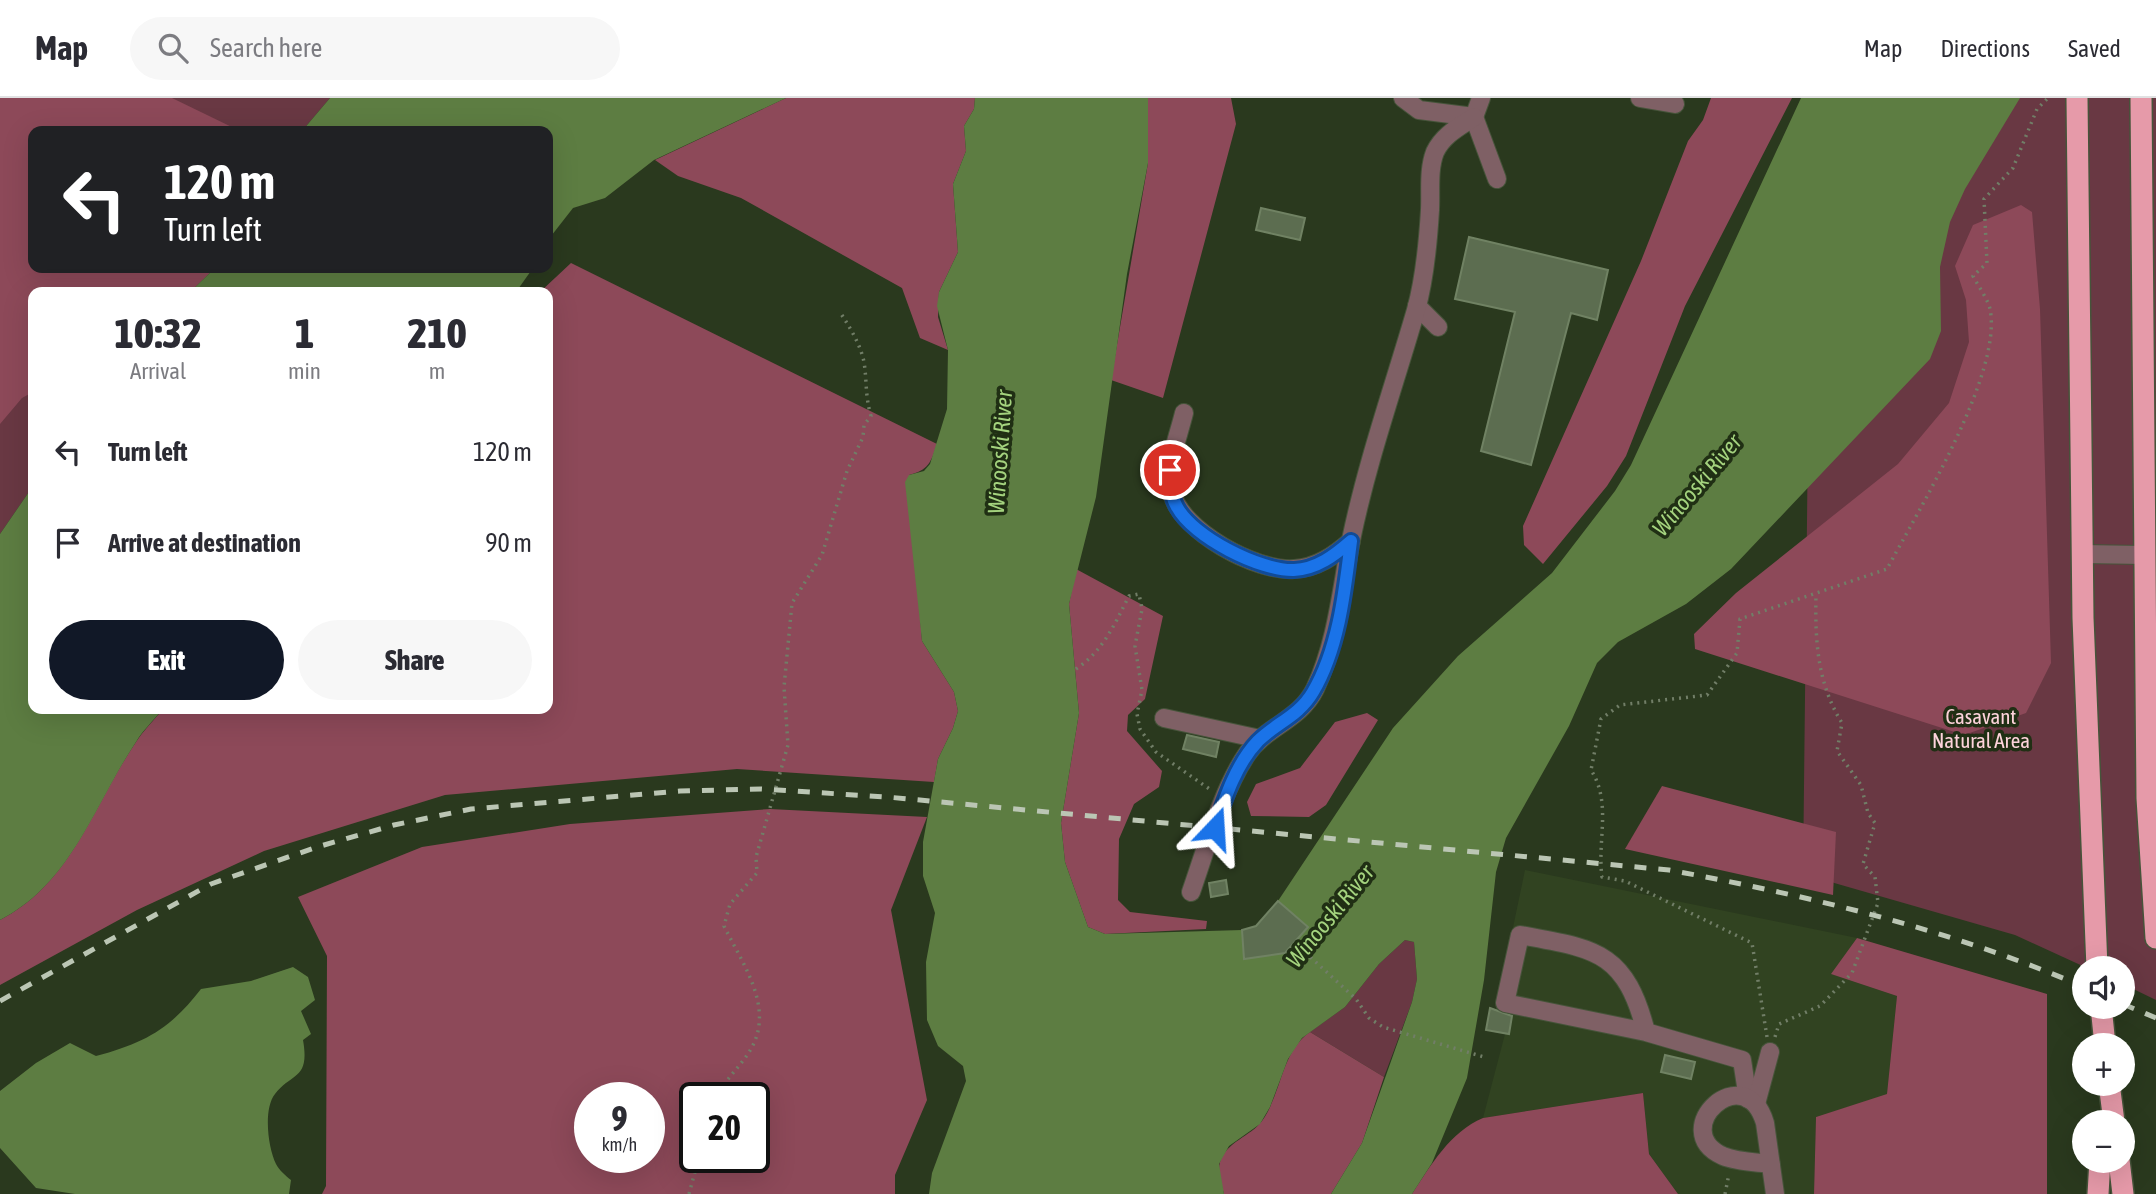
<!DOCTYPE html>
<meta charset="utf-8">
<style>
:root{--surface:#fff;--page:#f7f7f7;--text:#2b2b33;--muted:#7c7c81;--line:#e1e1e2;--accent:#111827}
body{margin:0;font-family:"Asap Condensed",sans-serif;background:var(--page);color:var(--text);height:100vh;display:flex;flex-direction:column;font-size:26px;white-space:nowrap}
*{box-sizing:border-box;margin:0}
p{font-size:23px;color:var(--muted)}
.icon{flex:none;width:38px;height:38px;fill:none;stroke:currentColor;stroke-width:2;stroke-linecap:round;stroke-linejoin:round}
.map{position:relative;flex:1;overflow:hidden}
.sheet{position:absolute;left:28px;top:189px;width:525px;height:427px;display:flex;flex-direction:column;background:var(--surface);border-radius:14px;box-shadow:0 7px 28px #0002}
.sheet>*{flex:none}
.banner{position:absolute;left:28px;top:28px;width:525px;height:147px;border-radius:14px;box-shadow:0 7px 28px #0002;background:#202124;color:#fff;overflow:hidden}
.buttons{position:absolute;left:2072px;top:858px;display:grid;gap:14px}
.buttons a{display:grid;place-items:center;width:63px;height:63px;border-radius:50%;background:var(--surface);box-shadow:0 7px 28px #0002;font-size:35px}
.speed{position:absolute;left:574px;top:984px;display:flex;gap:14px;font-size:35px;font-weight:700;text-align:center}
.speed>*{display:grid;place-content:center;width:91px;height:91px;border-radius:50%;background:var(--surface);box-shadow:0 7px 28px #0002;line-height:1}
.speed small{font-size:18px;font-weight:400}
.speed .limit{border:4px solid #111;border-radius:10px;background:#fff;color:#111}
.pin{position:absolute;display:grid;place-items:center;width:60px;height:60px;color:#fff;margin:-30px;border:4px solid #fff;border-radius:50%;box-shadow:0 2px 7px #0007}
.me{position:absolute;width:77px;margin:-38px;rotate:20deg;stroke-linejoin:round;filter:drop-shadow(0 0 5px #0008)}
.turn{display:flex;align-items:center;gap:24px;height:147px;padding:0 21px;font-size:32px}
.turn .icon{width:91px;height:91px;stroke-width:2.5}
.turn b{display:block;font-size:49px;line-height:60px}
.eta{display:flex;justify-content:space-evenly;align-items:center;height:119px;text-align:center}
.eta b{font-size:42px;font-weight:800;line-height:49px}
.primary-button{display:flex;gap:14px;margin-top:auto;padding:14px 21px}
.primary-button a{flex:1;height:80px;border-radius:42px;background:var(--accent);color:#fff;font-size:28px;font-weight:800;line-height:80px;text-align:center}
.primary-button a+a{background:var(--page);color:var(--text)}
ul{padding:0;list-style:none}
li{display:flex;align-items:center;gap:21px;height:91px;padding:0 21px}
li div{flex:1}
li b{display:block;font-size:26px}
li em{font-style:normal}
header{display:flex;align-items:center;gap:42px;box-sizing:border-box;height:98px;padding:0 35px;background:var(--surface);border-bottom:2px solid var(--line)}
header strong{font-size:33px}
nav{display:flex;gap:38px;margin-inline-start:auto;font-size:24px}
.search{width:490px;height:63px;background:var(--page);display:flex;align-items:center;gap:18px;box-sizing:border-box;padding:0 24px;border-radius:38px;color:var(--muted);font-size:26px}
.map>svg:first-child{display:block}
</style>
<header>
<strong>Map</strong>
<div class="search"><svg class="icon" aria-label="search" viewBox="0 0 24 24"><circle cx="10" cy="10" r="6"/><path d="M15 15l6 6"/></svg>Search here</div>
<nav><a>Map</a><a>Directions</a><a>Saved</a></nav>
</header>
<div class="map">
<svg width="2156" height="1096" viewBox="0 0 2156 1096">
<rect width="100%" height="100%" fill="#2a391e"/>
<path fill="#314321" d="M1525 772 1857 840 1832 876 1897 898 1887 997 1816 1019 1814 1096H1678L1649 1056 1643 995 1483 1020 1505 936 1486 932 1490 910 1496 911Z"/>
<g fill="#693843">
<path d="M0 0H330L302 33H33V170H215L190 194H33V388L0 436Z"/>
<path d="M1923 0H2156V902L2123 886V870H2087L2015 837 1803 776 1808 334Z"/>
<path d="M1405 842 1414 844 1417 881 1412 904 1384 979 1310 934 1345 909 1379 866Z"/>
</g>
<g fill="#8d4959" fill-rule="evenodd">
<path d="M0 0H172L240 33H33V170H215L190 194H33V294L22 300 0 326Z"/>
<path d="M786 0H975L974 11 964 28 966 53 953 86 958 154 939 194 938 219 948 252 920 240 902 190 741 100 678 78 655 62Z"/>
<path d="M1148 0H1231L1236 26 1163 300 1111 282 1148 65Z"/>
<path d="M1711 0H1792L1685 208 1626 358 1607 388 1543 466 1524 447 1523 428 1641 163 1688 43 1703 22Z"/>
<path d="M2021 107 2032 114 2040 211 2051 565 2026 615 1964 637 1695 551 1694 536 1736 495 1898 366 1949 305 1969 244 1966 202 1955 168 1973 127Z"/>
<path d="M571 165 937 346C931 365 928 372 909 377L922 543 954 594 958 613 953 630 938 661 934 684 737 671 445 697 264 753 137 812 0 887V822C72 785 93 707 136 644 143 633 154 622 163 611H548V194H540Z"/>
<path d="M1076 471 1163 518 1145 601 1128 617 1127 633 1162 673 1159 689 1134 706 1119 741 1118 802 1130 814 1207 823 1206 831 1105 836 1088 829 1065 764 1061 725 1079 615 1069 506Z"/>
<path d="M1367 615 1378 622 1326 707 1309 719 1251 718 1247 704 1256 686 1300 670 1335 624Z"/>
<path d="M1662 688 1836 734 1833 797 1625 751Z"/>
<path d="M770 711 927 719 891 812 927 1002 895 1077V1096H322L326 1088 327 858 298 799 422 749 570 726ZM590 999H649V1059H590ZM695 999H754V1059H695Z"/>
<path d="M1857 840 2047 896V1096H1814L1816 1019 1887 996 1897 898 1831 876Z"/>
<path d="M1310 934 1384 979 1362 1045 1331 1096H1224C1222 1087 1217 1072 1220 1064 1227 1043 1250 1039 1262 1023 1282 995 1281 954 1310 934Z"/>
<path d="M1643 995 1649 1056 1678 1096H1412C1431 1067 1450 1034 1483 1020Z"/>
</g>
<g fill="#5d7d42">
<path d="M330 0H786L654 62 605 100 573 110 548 142V33H302Z"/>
<path d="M975 0H1148V65L1127 176 1096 399 1069 506 1079 615 1061 725 1065 764 1088 829 1105 836 1242 832 1256 828 1278 803 1393 630 1458 558 1552 475 1615 393 1631 367 1801 0H2020L1965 91 1950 124 1940 169 1941 233 1930 261 1731 471 1686 506 1618 544 1597 565 1569 628 1506 740 1496 774 1484 882 1467 980 1432 1065 1412 1096H1331L1362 1045 1412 904 1417 881 1414 844 1405 842 1379 866 1345 909 1302 940 1288 961 1270 1009 1260 1026 1229 1048 1219 1066 1224 1096H929L932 1075 966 983 963 968 938 948 927 922 926 864 935 815 923 778V744L938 661 953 630 958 613 954 594 922 543 905 384 909 377 924 373 930 366 947 311 948 252 937 208 939 194 958 154 953 86 966 53 964 28 974 11Z"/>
<path d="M215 170H533L516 194H190Z"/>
<path d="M33 388V611H163C154 622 143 632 136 644 94 707 72 785 0 822V436Z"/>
<path d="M293 869 308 879 315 902 301 913 311 936 303 942C310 982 292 974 275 996 263 1011 268 1050 276 1066 279 1072 286 1078 291 1082L289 1096H75L36 1090 0 1050V993L36 965 70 945 96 958C145 945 170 931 201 891L251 883Z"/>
</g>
<g fill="#5c6d50" stroke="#708263" stroke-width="2">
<path d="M1261 110 1305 120 1300 142 1256 132Z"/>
<path d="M1469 139 1608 172 1597 222 1571 215 1531 367 1481 353 1515 214 1455 201Z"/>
<path d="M1187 637 1219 644 1216 659 1183 651Z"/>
<path d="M1226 782 1228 796 1211 799 1209 785Z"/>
<path d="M1278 803 1308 829 1285 855 1244 861 1242 832 1256 828Z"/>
<path d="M1490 910 1512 918 1509 936 1486 932Z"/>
<path d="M1665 957 1695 964 1691 981 1661 974Z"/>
</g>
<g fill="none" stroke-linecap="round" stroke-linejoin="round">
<defs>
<g id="minor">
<path d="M1403 0 1419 12 1474 19"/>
<path d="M1640 0 1675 6"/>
<path d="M1474 19 1497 81"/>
<path d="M1474 19 1481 0"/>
<path d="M1417 208 1438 229"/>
<path d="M1184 315C1178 340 1165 370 1172 395 1181 433 1256 474 1294 471 1317 470 1335 457 1351 443"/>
<path d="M2082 456 2144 457"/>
<path d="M1164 620 1260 641"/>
<path d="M1191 794C1206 751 1222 693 1247 656 1265 629 1300 622 1315 591 1337 543 1341 493 1351 442 1367 364 1394 288 1416 212 1425 180 1428 145 1430 112 1431 93 1428 72 1435 54 1443 37 1459 29 1474 19"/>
<path d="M1646 934C1625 852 1595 851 1520 837L1505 905 1646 934 1742 962 1748 1001"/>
<path d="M1756 1006 1770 954"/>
<path d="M1771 1066C1756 1064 1737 1064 1723 1058 1666 1032 1745 958 1765 1025L1775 1096"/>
</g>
<g id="highway">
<path d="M2077 0 2083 520 2097 870"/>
<path d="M2141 0 2147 700 2156 840"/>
<path d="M2101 908 2105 947"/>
<path d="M2109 985 2114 1024"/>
<path d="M2119 1062 2123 1096"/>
<path d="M2098 1096 2100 1062"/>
</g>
</defs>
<use href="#minor" stroke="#46543a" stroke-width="20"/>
<use href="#highway" stroke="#46543a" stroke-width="24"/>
<g stroke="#717e67" stroke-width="3.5" stroke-dasharray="2 5" stroke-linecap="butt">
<path d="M1076 571C1104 552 1114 527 1129 498L1139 496 1142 511 1135 548 1142 592 1137 616 1140 631 1156 654 1211 692"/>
<path d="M1295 845 1356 901 1369 920 1383 929 1484 959"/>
<path d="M1767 939 1752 845 1625 783 1602 779C1597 742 1612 705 1591 672L1601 621 1620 607 1707 597 1737 555 1740 521 1887 471C1918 413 2003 275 1990 211 1988 201 1978 188 1973 178L1987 165 1984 101 2013 70 2037 11 2048 0"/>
<path d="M1775 939 1779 926 1820 908 1852 875 1878 805 1875 779 1863 766 1875 725 1868 715 1861 687 1837 653 1842 625C1817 585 1815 542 1816 496"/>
<path d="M717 999C726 979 745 965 754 945 772 905 741 863 724 828L730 806 757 775 756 759 788 647 784 589 792 505 822 457 847 373 863 339 864 327 871 318C865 298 867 283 864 264 860 245 850 230 840 214"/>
<path d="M689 1096 699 1059"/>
<path d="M1725 1096 1729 1076"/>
</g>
<use href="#minor" stroke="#7f6065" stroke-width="18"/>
<use href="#highway" stroke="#e69aa9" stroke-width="21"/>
<g stroke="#bbc6b4" stroke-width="5" stroke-dasharray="12 12" stroke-linecap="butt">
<path d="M0 903 211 786 317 749 394 727 471 711 680 693 761 691 887 699 1669 772C1810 798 1952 832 2084 889"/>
<path d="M2123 906 2156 920"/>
</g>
</g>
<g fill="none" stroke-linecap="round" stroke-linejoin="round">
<defs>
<path id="route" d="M1170 372C1171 384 1170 398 1177 409 1193 439 1260 473 1294 472 1317 471 1335 457 1351 443 1345 492 1339 550 1313 594 1299 618 1276 625 1258 643 1236 666 1225 700 1215 730"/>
</defs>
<use href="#route" stroke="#114b97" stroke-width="18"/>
<use href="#route" stroke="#1a73e8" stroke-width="12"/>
</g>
<g text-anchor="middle" stroke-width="7" stroke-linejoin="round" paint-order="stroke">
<g font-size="21" fill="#fed3db" stroke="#202f14">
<text x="1981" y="626">Casavant<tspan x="1981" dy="24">Natural Area</tspan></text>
</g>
<g font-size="23" font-style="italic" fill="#a4d37e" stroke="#202f14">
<text transform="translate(1000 354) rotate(-86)" y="8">Winooski River</text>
<text transform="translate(1697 387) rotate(-50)" y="8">Winooski River</text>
<text transform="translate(1330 818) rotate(-51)" y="8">Winooski River</text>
</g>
</g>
</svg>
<div class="buttons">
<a><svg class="icon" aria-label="sound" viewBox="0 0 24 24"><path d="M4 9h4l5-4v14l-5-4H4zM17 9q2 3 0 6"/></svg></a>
<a>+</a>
<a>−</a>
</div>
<div class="speed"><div>9<small>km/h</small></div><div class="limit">20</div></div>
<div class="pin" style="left:1170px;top:372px;background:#d93025"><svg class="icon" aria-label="arrive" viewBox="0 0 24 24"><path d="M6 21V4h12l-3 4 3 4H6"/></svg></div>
<svg class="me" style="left:1215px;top:730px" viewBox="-20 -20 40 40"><path d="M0-17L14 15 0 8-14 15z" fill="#1a73e8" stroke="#fff" stroke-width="4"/></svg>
<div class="banner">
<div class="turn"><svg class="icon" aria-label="left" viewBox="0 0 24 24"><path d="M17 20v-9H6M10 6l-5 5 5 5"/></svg><div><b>120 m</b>Turn left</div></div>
</div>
<section class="sheet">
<div class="eta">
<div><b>10:32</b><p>Arrival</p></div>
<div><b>1</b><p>min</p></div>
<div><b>210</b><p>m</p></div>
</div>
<ul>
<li><svg class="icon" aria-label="left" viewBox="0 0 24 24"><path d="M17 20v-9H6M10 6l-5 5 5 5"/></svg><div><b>Turn left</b></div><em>120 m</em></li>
<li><svg class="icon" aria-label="arrive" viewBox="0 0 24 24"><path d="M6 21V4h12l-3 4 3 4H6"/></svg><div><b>Arrive at destination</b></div><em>90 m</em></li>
</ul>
<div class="primary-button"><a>Exit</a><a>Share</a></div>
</section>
</div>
